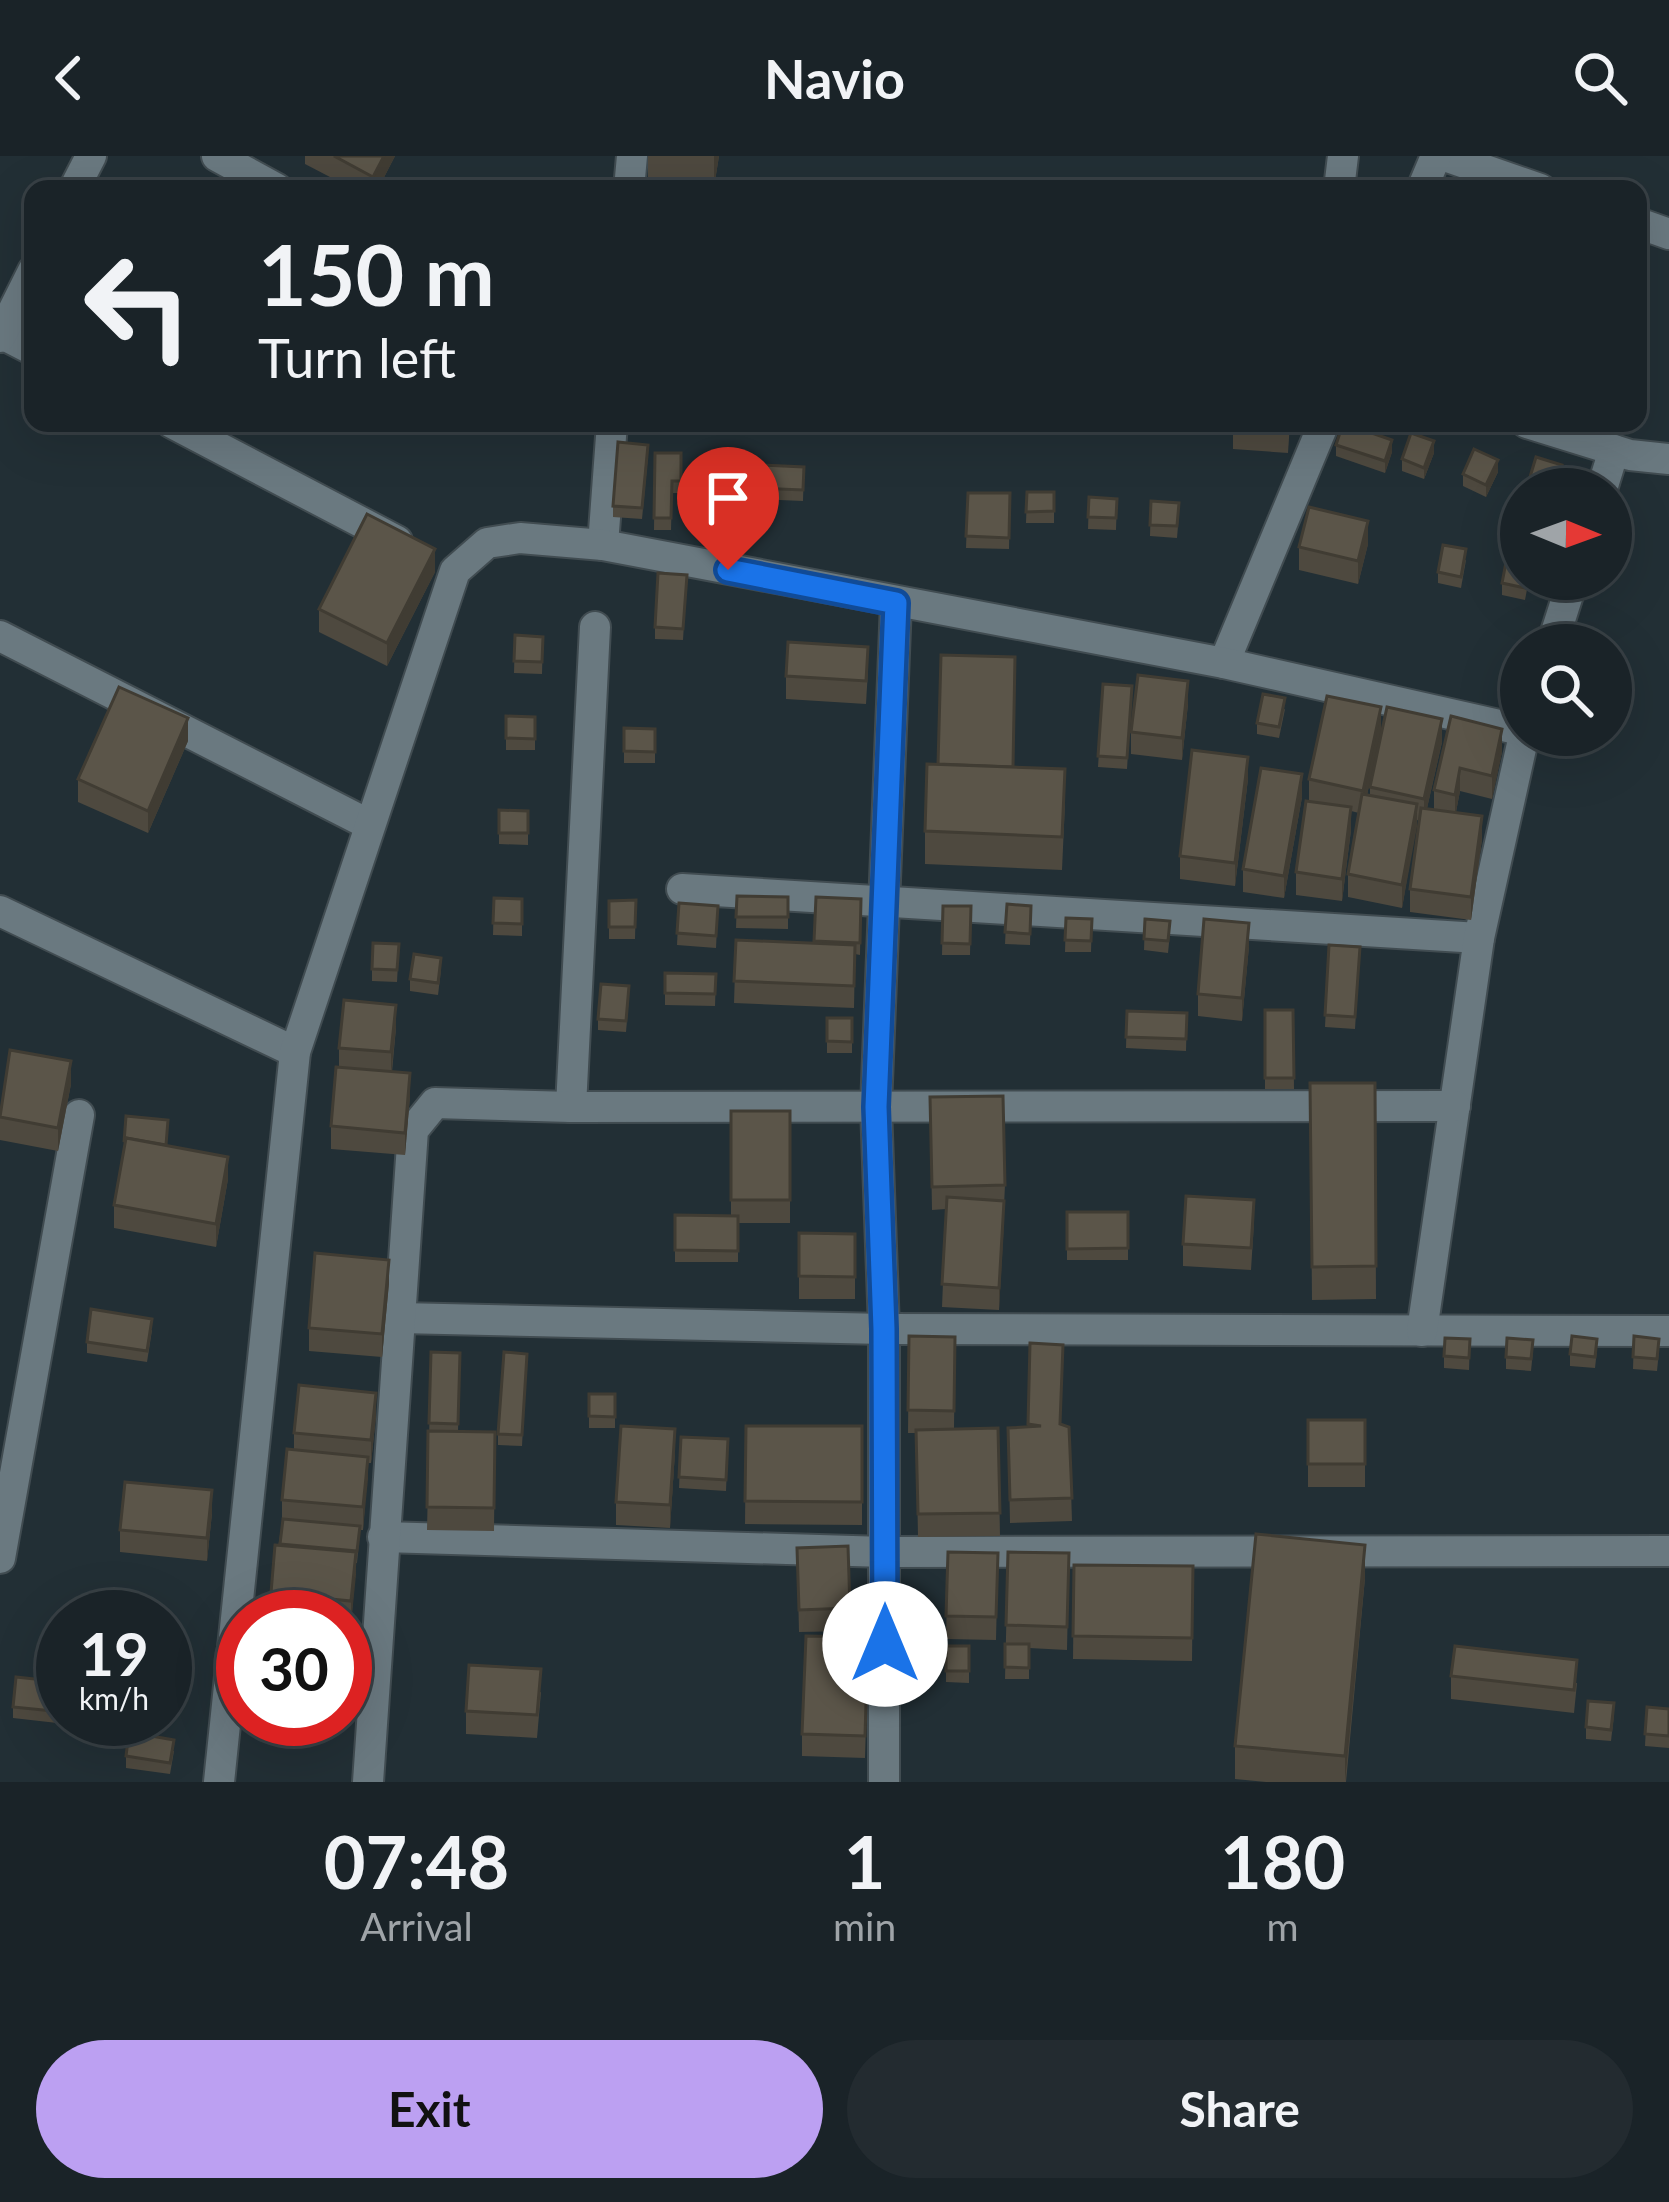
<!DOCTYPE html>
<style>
:root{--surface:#1a2328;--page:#232b30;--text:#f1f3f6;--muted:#9fa4a8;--line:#384045;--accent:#bca0f2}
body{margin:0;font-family:Lato,sans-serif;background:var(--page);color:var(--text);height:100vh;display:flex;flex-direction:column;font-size:45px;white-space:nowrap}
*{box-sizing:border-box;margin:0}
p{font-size:39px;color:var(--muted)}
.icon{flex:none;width:66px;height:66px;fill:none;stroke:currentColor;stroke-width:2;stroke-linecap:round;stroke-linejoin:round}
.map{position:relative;height:1626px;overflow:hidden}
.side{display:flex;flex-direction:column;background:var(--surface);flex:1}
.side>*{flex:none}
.guide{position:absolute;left:24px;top:24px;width:1623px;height:252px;border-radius:24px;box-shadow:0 12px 48px #0002,0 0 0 3px var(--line);background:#1a2328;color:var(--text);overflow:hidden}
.needle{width:78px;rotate:91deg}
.fabs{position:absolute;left:1500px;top:312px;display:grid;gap:24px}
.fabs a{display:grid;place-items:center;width:132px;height:132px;border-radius:50%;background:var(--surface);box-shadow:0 12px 48px #0002,0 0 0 3px var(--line);font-size:60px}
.speed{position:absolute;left:36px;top:1434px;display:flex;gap:24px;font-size:60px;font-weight:700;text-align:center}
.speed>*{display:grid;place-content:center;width:156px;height:156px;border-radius:50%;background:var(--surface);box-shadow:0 12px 48px #0002,0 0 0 3px var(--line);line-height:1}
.speed small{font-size:30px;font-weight:400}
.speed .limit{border:18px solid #d22;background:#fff;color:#111}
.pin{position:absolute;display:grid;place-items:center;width:102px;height:102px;color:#fff;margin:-123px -51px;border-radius:50% 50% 50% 0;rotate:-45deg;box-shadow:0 0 12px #0007}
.pin .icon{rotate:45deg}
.me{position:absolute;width:132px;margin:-66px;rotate:0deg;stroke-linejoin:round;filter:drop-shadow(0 0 9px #0008)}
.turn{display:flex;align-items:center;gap:42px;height:252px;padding:0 36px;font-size:54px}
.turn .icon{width:156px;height:156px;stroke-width:2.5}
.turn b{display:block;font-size:84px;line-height:102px}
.eta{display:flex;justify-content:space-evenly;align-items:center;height:204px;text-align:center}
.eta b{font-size:72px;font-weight:700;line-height:84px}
.action{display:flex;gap:24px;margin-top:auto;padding:24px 36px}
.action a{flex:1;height:138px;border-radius:72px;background:var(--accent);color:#111;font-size:48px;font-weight:700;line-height:138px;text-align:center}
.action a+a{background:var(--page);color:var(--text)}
header{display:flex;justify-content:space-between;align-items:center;height:156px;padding:0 36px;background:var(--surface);font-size:54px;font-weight:700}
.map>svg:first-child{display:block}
</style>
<header><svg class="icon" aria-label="back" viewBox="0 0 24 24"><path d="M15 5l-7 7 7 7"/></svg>Navio<svg class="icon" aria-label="search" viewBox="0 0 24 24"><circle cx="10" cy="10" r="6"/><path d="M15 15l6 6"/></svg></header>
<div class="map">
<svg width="1669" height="1626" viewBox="0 0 1669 1626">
<rect width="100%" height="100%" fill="#222f35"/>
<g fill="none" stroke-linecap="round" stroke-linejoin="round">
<defs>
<g id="street">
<path d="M217 0 277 33"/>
<path d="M1445 0 1540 33"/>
<path d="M74 33 91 0"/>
<path d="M629 33 632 0"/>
<path d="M1339 33 1343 0"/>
<path d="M1422 33 1436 0"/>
<path d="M1638 67 1669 78"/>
<path d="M0 177 33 194"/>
<path d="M0 181 33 115"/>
<path d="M172 267 397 385"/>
<path d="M1527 267 1630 299 1669 303"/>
<path d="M1602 333 1614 294"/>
<path d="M603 389 612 267"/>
<path d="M0 480 370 669"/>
<path d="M1552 489 1573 423"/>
<path d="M1224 507 1324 267"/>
<path d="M682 733 1479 782"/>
<path d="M0 755 295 896"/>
<path d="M571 951 595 471"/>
<path d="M400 1162 884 1173 1669 1175"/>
<path d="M1422 1175 1479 782 1524 579"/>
<path d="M383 1381 885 1396 1669 1395"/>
<path d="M0 1402 79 959"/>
<path d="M219 1626 295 896 455 415 487 387 520 382 603 389 1224 507 1521 574"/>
<path d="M368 1626 413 974 435 947 571 951 1455 950"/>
<path d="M884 1626V1173L876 951 896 447"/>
</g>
</defs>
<use href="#street" stroke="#414c51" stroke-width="34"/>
<use href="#street" stroke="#6a7980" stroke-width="30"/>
</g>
<g fill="#4e493f">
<path d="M305 0H395L378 33H353L305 8Z"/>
<path d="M648 0H719L714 31 648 21Z"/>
<path d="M1233 267H1290L1288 297 1233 293Z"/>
<path d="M1336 289 1392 296 1385 317 1336 300Z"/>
<path d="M655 297H681V337H672L671 374H654Z"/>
<path d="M1434 297 1424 323 1402 315V303Z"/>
<path d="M648 300 642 363 613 361V350Z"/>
<path d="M760 309 804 311 803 345 759 343Z"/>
<path d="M1498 316 1486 341 1463 330V318Z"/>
<path d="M1027 336H1054V367H1026Z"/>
<path d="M968 337H1010L1009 393 966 392Z"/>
<path d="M1089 341 1117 343 1116 374 1088 373Z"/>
<path d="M1151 345 1179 358 1177 382 1150 380Z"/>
<path d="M1368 388 1358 428 1299 414V391Z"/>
<path d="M1466 404 1461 432 1438 427V416Z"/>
<path d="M435 416 387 510 319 476V453Z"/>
<path d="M687 419 683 484 655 483V471Z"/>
<path d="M1529 423 1525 444 1502 439V427Z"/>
<path d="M515 479 543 481 542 518 514 517Z"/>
<path d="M868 514 866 548 786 543V520Z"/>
<path d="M1103 528 1132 530 1127 613 1098 611Z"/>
<path d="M1188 548 1182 604 1131 598V576Z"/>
<path d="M1285 553 1279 582 1257 578V567Z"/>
<path d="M506 560 535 561V594H506Z"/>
<path d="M1451 560 1502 596 1492 643 1460 635 1456 656 1482 683 1471 764 1410 756V733L1419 665 1417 664 1402 752 1348 741V718L1359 657 1351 655V674L1342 745 1296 739V716L1309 645V623L1381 574 1367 639 1370 640V631L1442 586 1427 652 1434 653V634Z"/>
<path d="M624 572 655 573V607H624Z"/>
<path d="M188 585 148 677 78 646V623Z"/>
<path d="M1013 611 1065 647 1062 714 925 708V675Z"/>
<path d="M1248 623 1235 730 1180 723V700Z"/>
<path d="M1302 641 1284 742 1243 736V713Z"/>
<path d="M499 654 528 655V689L499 688Z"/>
<path d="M737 740 788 741V773L736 772Z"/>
<path d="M816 741 861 743 860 799 855 798 854 852 734 847 736 784 814 788Z"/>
<path d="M494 742 522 743V780L493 779Z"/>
<path d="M636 744 635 783H609V745Z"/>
<path d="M679 747 718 750 716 792 677 789Z"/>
<path d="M1007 748 1031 750 1030 789 1005 788Z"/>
<path d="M943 750H971L970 799H942Z"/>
<path d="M1066 762 1092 763 1091 796H1065Z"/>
<path d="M1145 763 1170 777 1168 797 1144 794Z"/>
<path d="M399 788 397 826 372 825V813Z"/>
<path d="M1329 789 1360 791 1355 873 1325 871Z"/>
<path d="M1249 790 1242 865 1198 860V838Z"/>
<path d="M441 814 438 839 410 835V823Z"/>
<path d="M665 817 716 818 715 850 665 849Z"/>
<path d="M629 841 626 876 598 874V863Z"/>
<path d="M1265 854H1293L1294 933H1265Z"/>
<path d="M1127 855 1187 857 1186 895 1126 892Z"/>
<rect x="827" y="862" width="25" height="35"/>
<path d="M396 872 392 916 410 940 405 999 331 993V970L339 911V892Z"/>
<path d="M1310 927H1375L1376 1143 1312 1144Z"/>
<path d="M71 928 58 995 0 984V953Z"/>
<path d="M930 941 1005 1029 999 1154 942 1151 946 1053 932 1054Z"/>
<path d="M731 955H790V1067H738V1106H675V1059H731Z"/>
<path d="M167 990 228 1023 216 1091 114 1072V1049Z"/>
<rect x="1067" y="1056" width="61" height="48"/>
<path d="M1254 1066 1251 1114 1183 1110V1088Z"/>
<path d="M799 1077 855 1078V1143H799Z"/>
<path d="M389 1127 382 1201 309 1195V1172Z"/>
<path d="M152 1174 147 1206 87 1197V1186Z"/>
<path d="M909 1180 955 1181 954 1273 998 1272 1000 1380 918 1381 916 1277H908Z"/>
<path d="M1634 1180 1659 1195 1657 1215 1633 1213Z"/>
<path d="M1470 1183 1469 1214 1444 1212V1200Z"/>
<path d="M1030 1187 1060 1268 1069 1271 1072 1365 1010 1367 1008 1272 1028 1271Z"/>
<path d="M1597 1194 1595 1212 1570 1210V1198Z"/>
<path d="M1533 1195 1531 1215 1506 1213V1201Z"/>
<path d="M431 1196 460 1197 458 1276H495L494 1375 427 1374Z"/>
<path d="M527 1198 522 1290 498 1289V1278Z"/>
<rect x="589" y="1238" width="26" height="34"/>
<path d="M376 1260 371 1307H368L363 1374H360L357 1407H356L351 1468 345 1467V1461L271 1460V1437L282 1366V1344L294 1294V1277Z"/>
<rect x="1308" y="1264" width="57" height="67"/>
<path d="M746 1270H862V1369L745 1368Z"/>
<path d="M681 1281 728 1283 726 1335 679 1332Z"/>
<path d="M675 1296 670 1372 616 1369V1346Z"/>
<path d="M212 1357 207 1405 120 1396V1374Z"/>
<path d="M848 1390 850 1475 799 1476 797 1392Z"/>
<path d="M948 1396 998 1397 996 1484 946 1483Z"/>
<path d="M1008 1396 1069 1397 1067 1494 1029 1492V1523H1005Z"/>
<path d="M1074 1409 1193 1410 1192 1505 1073 1503Z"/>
<path d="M1365 1422 1346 1626H1266L1235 1623V1590Z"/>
<path d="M946 1490H969V1527L946 1526Z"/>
<path d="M868 1504 865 1602 802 1600V1578Z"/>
<path d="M1451 1520 1577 1527 1574 1557 1451 1543Z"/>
<path d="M63 1526V1563H67L66 1568 13 1562V1551Z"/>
<path d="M541 1536 537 1582 466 1578V1555Z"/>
<path d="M1647 1551 1669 1553V1592L1645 1590Z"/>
<path d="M1614 1559 1611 1585 1586 1583V1571Z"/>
<path d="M174 1595 170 1618 126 1612V1600Z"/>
</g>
<g fill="#403c33">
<path d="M384 0H395L378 33H373V21Z"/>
<path d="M714 0H719L714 31Z"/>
<path d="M1392 284V296L1385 317V305Z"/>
<path d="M1434 285V297L1424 323V312Z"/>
<path d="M1498 304V316L1486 341V329Z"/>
<path d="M1368 365V388L1358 428V405Z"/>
<path d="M435 393V416L387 510V487Z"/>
<path d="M1188 525V548L1182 604V582Z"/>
<path d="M1381 551V574L1363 658V635Z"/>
<path d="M188 562V585L148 677V655Z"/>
<path d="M1442 563V586L1424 666V643Z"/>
<path d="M1502 573V596L1492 643V620Z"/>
<path d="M1248 601V623L1235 730V707Z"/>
<path d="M1460 612V635L1455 661V639Z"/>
<path d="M1302 618V641L1284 742V720Z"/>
<path d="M1417 648V671L1402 752V729Z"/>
<path d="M1351 651V674L1342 745V723Z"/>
<path d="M1482 660V683L1471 764V741Z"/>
<path d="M1249 767V790L1242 865V842Z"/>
<path d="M396 849V872L391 919V896Z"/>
<path d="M71 905V928L58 995V972Z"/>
<path d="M410 917V940L405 999V977Z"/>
<path d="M228 1001V1023L216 1091V1068Z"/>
<path d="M1004 1045V1068L999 1154V1132Z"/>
<path d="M389 1104V1127L382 1201V1178Z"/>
<path d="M376 1237V1260L371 1307V1284Z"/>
<path d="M675 1273V1296L670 1372V1349Z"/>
<path d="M368 1301V1323L363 1374V1351Z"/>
<path d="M212 1334V1357L207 1405V1382Z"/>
<path d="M1365 1389V1422L1345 1626V1600Z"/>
<path d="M356 1396V1419L351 1468V1445Z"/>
</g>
<g fill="#5b5549" stroke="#403c33" stroke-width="3">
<path d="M334 0H384L373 21Z"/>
<path d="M1233 267H1288V274L1233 270Z"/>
<path d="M1343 267 1392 284 1385 305 1336 289Z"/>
<path d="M1411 277 1434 285 1424 312 1402 303Z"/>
<path d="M618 286 648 289 642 352 613 350Z"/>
<path d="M1474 293 1498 304 1486 329 1463 318Z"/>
<path d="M655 297H681V325H672L671 362H654Z"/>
<path d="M1536 301 1562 309 1555 333 1527 331Z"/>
<path d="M760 309 804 311 803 334 759 332Z"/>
<path d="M1027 336H1054V355L1026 356Z"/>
<path d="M968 337H1010L1009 382 966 380Z"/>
<path d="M1089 341 1117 343 1116 362 1088 361Z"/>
<path d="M1151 345 1179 347 1177 370 1150 369Z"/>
<path d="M1309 351 1368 365 1358 405 1299 391Z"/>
<path d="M367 358 435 393 387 487 319 453Z"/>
<path d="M1443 389 1466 393 1461 421 1438 416Z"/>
<path d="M1507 401 1521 404V423H1527L1525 432 1502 427Z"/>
<path d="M658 417 687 419 683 473 655 471Z"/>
<path d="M515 479 543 481 542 506 514 505Z"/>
<path d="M788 486 868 491 866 525 786 520Z"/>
<path d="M941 499 1015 501 1013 611 938 608Z"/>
<path d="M1138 519 1188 525 1182 582 1131 576Z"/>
<path d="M1103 528 1132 530 1127 602 1098 600Z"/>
<path d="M119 531 188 562 148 655 78 623Z"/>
<path d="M1263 538 1285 542 1279 571 1257 567Z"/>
<path d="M1327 540 1381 551 1363 635 1309 623Z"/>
<path d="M1387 551 1442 563 1424 643 1370 631Z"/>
<path d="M506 560 535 561V583L506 582Z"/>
<path d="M1451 560 1502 573 1492 620 1460 612 1455 639 1434 634Z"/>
<path d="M624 572 655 573V596L624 595Z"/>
<path d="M1192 594 1248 601 1235 707 1180 700Z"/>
<path d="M927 608 1065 613 1062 681 925 675Z"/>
<path d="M1261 612 1302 618 1284 720 1243 713Z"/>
<path d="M1362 638 1417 648 1402 729 1348 718Z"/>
<path d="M1306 645 1351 651 1342 723 1296 716Z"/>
<path d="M1421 652 1482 660 1471 741 1410 733Z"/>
<path d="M499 654 528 655V677H499Z"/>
<path d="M737 740 788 741V761H736Z"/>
<path d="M816 741 861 743 860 787 814 785Z"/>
<path d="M494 742 522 743V768L493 767Z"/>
<path d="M636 744 635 771H609V745Z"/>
<path d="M679 747 718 750 716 780 677 777Z"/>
<path d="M1007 748 1031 750 1030 778 1005 776Z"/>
<path d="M943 750H971L970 788 942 787Z"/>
<path d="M1066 762 1092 763 1091 785 1065 784Z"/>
<path d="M1145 763 1170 765 1168 785 1144 783Z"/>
<path d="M1204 763 1249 767 1242 842 1198 838Z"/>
<path d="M736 784 855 789 854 830 734 825Z"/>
<path d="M373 787 399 788 397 814 372 813Z"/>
<path d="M1329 789 1360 791 1355 861 1325 859Z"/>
<path d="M414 798 441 802 438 827 410 823Z"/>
<path d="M665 817 716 818 715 838 665 837Z"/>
<path d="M601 828 629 830 626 865 598 863Z"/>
<path d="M344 844 396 849 391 896 339 892Z"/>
<path d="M1265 854H1293L1294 922H1265Z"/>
<path d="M1127 855 1187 857 1186 883 1126 881Z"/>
<path d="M827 862H852V886L827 885Z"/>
<path d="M10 894 71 905 58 972 0 961Z"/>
<path d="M336 911 410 917 405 977 331 970Z"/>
<path d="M1310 927H1375L1376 1110 1312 1111Z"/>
<path d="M1003 940 1005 1029 932 1031 930 941Z"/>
<rect x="731" y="955" width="59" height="89"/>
<path d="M126 960 168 964 166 989 126 982 124 986Z"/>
<path d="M126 982 228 1001 216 1068 114 1049Z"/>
<path d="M1186 1040 1254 1044 1251 1092 1183 1088Z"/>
<path d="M947 1041 1004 1045 999 1132 942 1128Z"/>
<path d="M1067 1056H1128V1092L1067 1093Z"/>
<path d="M675 1059 738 1060V1095L675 1094Z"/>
<path d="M799 1077 855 1078V1121L799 1120Z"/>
<path d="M315 1097 389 1104 382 1178 309 1172Z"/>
<path d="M91 1153 152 1163 147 1195 87 1186Z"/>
<path d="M909 1180 955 1181 954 1255 908 1254Z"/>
<path d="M1572 1180 1597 1183 1595 1201 1570 1198Z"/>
<path d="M1634 1180 1659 1183 1657 1203 1633 1201Z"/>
<path d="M1445 1182 1470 1183 1469 1202 1444 1200Z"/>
<path d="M1507 1182 1533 1184 1531 1203 1506 1201Z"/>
<path d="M1030 1187 1063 1189 1060 1268 1069 1271 1072 1342 1010 1344 1008 1272 1041 1270 1028 1268Z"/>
<path d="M431 1196 460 1197 458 1268 429 1267Z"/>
<path d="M504 1196 527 1198 522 1279 498 1278Z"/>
<path d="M299 1229 376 1237 371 1284 294 1277Z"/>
<path d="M589 1238H615V1261L589 1260Z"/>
<rect x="1308" y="1264" width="57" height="44"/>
<path d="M621 1270 675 1273 670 1349 616 1346Z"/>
<path d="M746 1270H862V1346L745 1345Z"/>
<path d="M998 1272 1000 1357 918 1358 916 1274Z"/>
<path d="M428 1275 495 1276 494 1352 427 1351Z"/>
<path d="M681 1281 728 1283 726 1324 679 1321Z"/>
<path d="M287 1293 368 1301 363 1351 282 1344Z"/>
<path d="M125 1326 212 1334 207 1382 120 1374Z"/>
<path d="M283 1363 360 1370 357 1395 280 1388Z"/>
<path d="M1256 1378 1365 1389 1345 1600 1235 1590Z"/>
<path d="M275 1389 356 1396 351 1445 271 1437Z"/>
<path d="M848 1390 850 1452 799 1454 797 1392Z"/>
<path d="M948 1396 998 1397 996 1461 946 1460Z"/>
<path d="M1008 1396 1069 1397 1067 1471 1006 1469Z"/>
<path d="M1074 1409 1193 1410 1192 1482 1073 1480Z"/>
<path d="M345 1468H349L346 1507H345Z"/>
<path d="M806 1480 868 1481 865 1580 802 1578Z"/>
<path d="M1005 1488H1029V1512L1005 1511Z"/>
<rect x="946" y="1490" width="23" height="25"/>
<path d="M1455 1490 1577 1504 1574 1534 1451 1520Z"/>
<path d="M469 1509 541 1513 537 1559 466 1555Z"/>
<path d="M16 1521 63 1526V1556L13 1551Z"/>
<path d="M1588 1545 1614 1547 1611 1574 1586 1571Z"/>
<path d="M1647 1551 1669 1553V1580L1645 1578Z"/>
<path d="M129 1576 174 1584 170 1607 126 1600Z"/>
</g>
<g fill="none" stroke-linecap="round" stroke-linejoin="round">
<defs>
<path id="route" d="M728 414 896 447 876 951 884 1173 885 1488"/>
</defs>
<use href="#route" stroke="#114b97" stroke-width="30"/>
<use href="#route" stroke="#1a73e8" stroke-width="21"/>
</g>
</svg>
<div class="fabs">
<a><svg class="needle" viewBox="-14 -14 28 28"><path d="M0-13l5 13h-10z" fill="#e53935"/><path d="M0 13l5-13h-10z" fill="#9fa4a8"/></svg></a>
<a><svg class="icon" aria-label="search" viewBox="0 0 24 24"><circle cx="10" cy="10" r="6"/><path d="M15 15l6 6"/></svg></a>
</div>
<div class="speed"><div>19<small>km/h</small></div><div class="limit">30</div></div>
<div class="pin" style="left:728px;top:414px;background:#d93025"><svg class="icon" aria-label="arrive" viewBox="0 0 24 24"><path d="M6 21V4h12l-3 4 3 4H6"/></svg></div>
<svg class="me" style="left:885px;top:1488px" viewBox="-20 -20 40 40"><circle r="19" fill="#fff"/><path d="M0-13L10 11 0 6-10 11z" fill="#1a73e8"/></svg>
<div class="guide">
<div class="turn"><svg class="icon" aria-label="left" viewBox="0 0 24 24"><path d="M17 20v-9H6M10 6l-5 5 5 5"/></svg><div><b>150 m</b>Turn left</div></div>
</div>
</div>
<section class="side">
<div class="eta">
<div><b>07:48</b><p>Arrival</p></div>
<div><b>1</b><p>min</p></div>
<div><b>180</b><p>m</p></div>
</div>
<div class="action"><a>Exit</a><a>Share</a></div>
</section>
